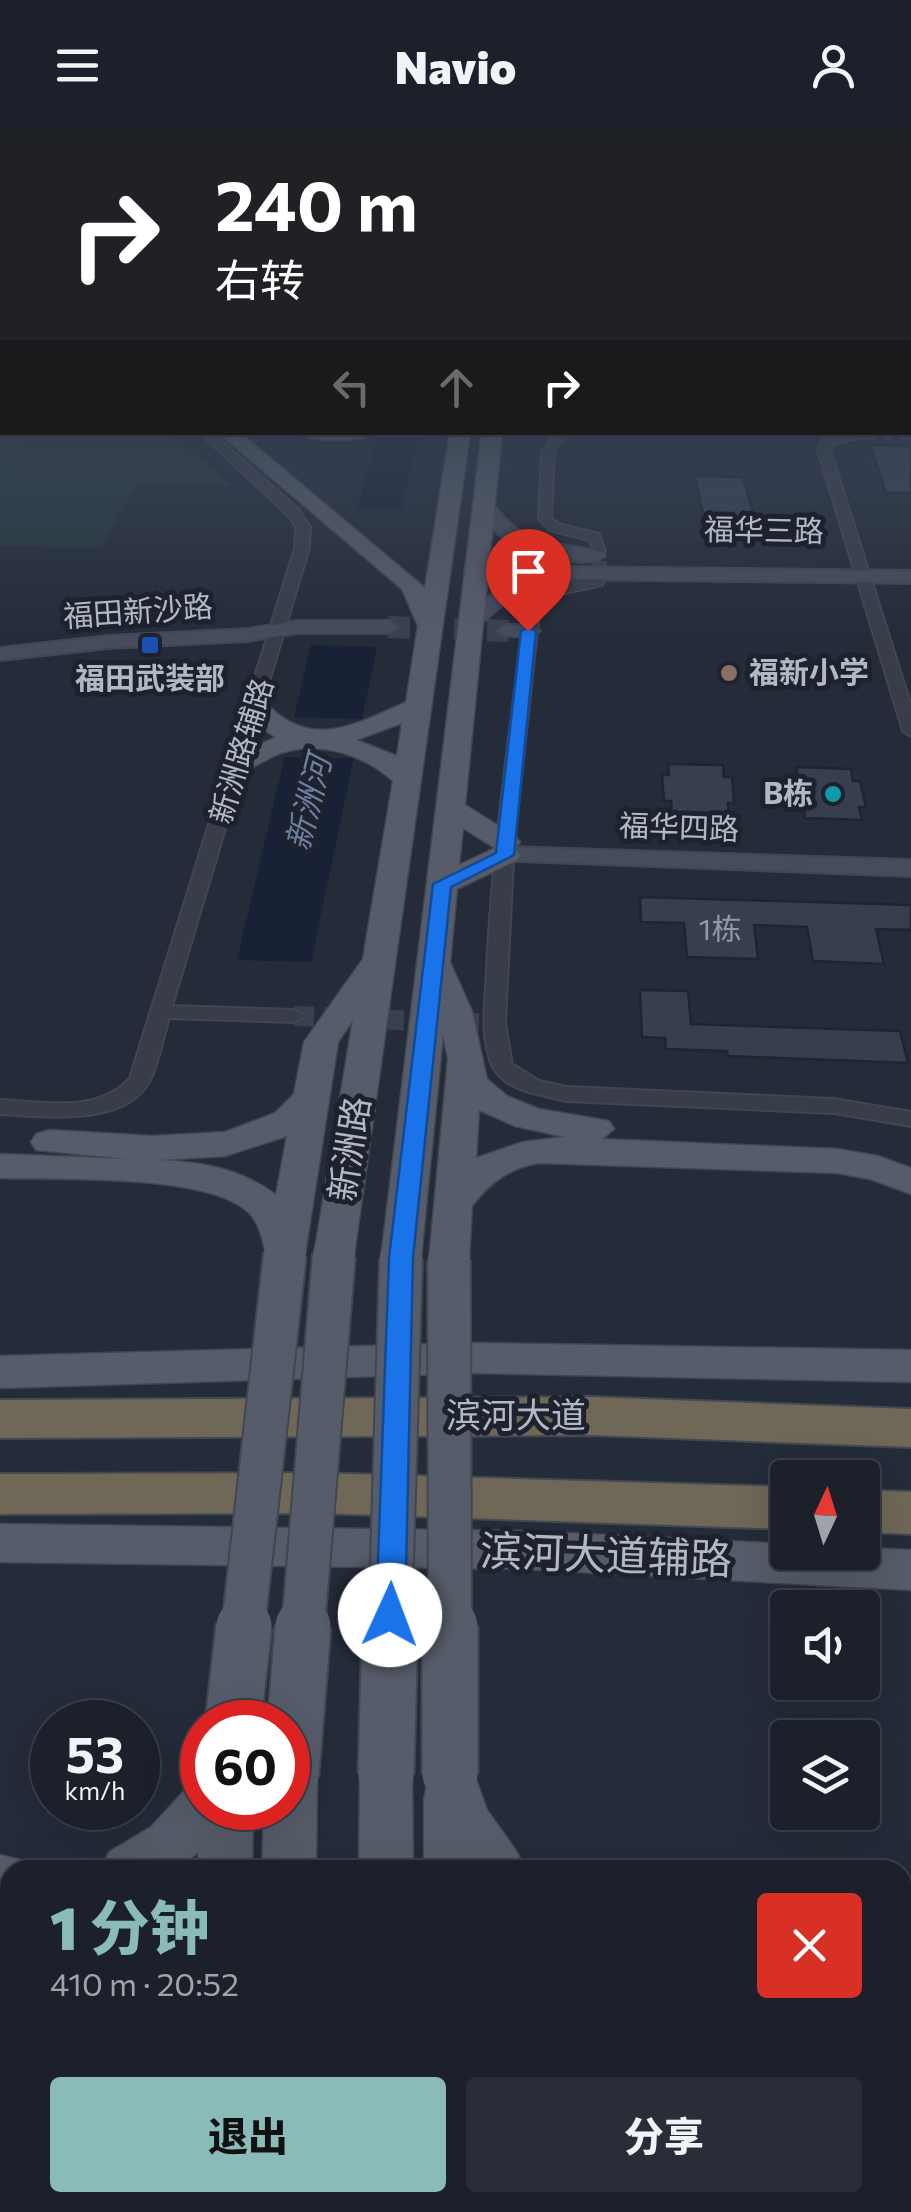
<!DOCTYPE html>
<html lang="zh">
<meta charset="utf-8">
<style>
:root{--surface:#1b202b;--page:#282d37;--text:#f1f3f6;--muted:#a0a3a9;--line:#393e47;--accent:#8bbbb9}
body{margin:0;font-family:Commissioner,"Noto Sans SC",sans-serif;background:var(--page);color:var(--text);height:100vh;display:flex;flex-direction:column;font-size:38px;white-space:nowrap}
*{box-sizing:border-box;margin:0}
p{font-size:32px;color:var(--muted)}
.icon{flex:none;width:55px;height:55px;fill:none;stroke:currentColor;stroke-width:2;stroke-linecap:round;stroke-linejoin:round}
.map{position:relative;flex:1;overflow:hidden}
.sheet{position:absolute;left:0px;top:1730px;width:912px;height:352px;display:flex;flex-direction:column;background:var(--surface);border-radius:30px 30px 0 0;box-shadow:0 10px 40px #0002,0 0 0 2px var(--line)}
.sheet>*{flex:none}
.banner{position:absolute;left:0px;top:0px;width:912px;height:305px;box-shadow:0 10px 40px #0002,0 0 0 2px var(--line);background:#202124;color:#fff;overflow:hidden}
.needle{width:65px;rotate:4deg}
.controls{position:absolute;left:770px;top:1330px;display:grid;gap:20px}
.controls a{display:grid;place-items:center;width:110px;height:110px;border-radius:10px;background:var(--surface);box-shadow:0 10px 40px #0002,0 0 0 2px var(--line);font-size:50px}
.speed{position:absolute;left:30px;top:1570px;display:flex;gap:20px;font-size:50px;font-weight:700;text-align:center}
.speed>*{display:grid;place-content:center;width:130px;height:130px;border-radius:50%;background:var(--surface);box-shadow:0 10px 40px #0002,0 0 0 2px var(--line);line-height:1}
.speed small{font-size:25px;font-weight:400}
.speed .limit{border:15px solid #d22;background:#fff;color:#111}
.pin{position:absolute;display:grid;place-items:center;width:85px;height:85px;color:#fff;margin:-102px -42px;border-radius:50% 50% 50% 0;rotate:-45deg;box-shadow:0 0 10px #0007}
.pin .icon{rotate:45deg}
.me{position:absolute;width:110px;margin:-55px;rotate:2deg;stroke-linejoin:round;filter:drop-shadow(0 0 8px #0008)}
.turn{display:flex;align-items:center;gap:35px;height:210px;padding:0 50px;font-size:45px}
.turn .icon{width:130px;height:130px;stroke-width:2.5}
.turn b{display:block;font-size:70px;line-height:85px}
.lanes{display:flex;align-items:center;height:95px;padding:0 50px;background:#0003;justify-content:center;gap:50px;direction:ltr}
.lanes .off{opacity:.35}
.round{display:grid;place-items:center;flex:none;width:105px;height:105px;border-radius:10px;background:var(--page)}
.overview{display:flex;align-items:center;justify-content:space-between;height:170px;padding:0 50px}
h1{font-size:60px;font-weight:800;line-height:75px;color:var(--accent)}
.button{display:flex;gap:20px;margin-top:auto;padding:20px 50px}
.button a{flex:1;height:115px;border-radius:10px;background:var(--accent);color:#111;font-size:40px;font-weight:800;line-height:115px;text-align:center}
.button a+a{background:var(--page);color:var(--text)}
header{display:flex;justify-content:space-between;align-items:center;height:130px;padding:0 50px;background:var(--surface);font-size:45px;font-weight:800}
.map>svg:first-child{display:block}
</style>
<header><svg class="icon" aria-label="menu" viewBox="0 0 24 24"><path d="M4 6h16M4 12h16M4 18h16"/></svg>Navio<svg class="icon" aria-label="person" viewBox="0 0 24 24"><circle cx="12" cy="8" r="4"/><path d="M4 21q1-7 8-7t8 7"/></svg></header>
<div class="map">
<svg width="911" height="2082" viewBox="0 0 911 2082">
<rect width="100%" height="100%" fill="#242b39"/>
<path fill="#26363a" d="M0 219 2 302 171 303 232 356H135L101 418 0 416Z"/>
<g fill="#192136">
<path d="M379 306 418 307 401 379 357 378Z"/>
<path d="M311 515 377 517 311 832 237 830Z"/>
</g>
<path fill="#242b39" d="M291 587 366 589 358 629 281 627Z"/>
<g fill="#373f4f" stroke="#1f2430" stroke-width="2.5">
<path d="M870 315 911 316V363H886Z"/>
<path d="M695 346 743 347 757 398H706Z"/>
<path d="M668 634 723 635 724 647H732L734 673H728L729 686 672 684 671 671H664L662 645H669Z"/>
<path d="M796 637 851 639 853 651H860L866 677H859L862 690 805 688 803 675H796L792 649H798Z"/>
<path d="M640 767 911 775V800L876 799 884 834 813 831 807 797 754 795 758 829 687 827 684 793 641 792Z"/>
<path d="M640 860 688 861 691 894 900 901 908 933 728 926 727 921 666 919 665 908 642 907Z"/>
</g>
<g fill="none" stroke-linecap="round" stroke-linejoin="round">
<g stroke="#39404e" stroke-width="11" stroke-dasharray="11 6" stroke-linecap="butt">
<path d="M865 305 911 304"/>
<path d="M600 428V418"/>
</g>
<path stroke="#39404e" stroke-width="15" stroke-dasharray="15 8" stroke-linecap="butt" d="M599 446 600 425"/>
<path stroke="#39404e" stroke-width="20" stroke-dasharray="20 10" stroke-linecap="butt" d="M294 886 479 893"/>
<path stroke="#39404e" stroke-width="22" stroke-dasharray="22 11" stroke-linecap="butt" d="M388 497 509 501"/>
<defs>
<g id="street">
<rect x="910" y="221" width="1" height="6"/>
<path d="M199 302H211L298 379 310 397 309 418 172 876 294 880 304 886 294 892 169 888C163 908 159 930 151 948 129 998 43 986 0 984V970C44 972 97 984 130 948L295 418 296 397 288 385Z"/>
<path d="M557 302H568L554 321 551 388 559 394 599 404 605 421H595L589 410 549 400 539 389 542 321Z"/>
<path d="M859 302 871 305 833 314 830 320 911 576V606L903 601 818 320 824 309Z"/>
<path d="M599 442 606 446 602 455 546 467 540 474 514 712 505 893 512 934 539 951 567 957 834 969 911 982V996L834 983 567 971C543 965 506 962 493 937 479 908 486 869 487 838 493 716 511 595 526 473 543 452 578 454 599 442Z"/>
<rect x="902" y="1924" width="9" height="36"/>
<path d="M484 2072H548L552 2081 481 2082Z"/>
</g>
<g id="secondary">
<rect x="910" y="246" width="1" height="10"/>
<path d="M484 369 490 370C522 418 552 411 602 422L605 426C585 442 519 420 500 405 489 397 482 386 475 374Z"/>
<path d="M561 437 911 441V453L562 449 516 463 478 496 471 498 461 492 502 455Z"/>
<path d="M297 491H388L398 497 388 503H297L248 511 108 518 0 530V518L108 506 248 499Z"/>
<path d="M509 495H529L540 501 529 507 502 505 498 501 502 497Z"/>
<path d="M505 717 911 730V746L496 730 492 725Z"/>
</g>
<g id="primary">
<rect x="910" y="232" width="1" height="10"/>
<path d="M218 302H239L425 458 450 302H470L354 1125 348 1135 334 1139 320 1135 314 1125 353 890 338 912 305 1124 299 1134 285 1138 271 1134C262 1118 263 1098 250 1084 213 1043 57 1050 0 1048V1024L129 1029 36 1020 31 1012 36 1004 49 1000 153 1006 225 1002 275 983 294 964 304 912 363 829 393 651C365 625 319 610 281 623 266 628 254 639 238 643L224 635 228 629 276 607C262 600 252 591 243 578L247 572H265C310 621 355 595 406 572L418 496 402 459ZM402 593 397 626 356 610ZM287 1006 276 1065C242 1039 202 1032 160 1030L225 1026Z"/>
<path d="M297 302H376C362 313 311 313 297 302Z"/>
<path d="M482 302H502L465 675 515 706 520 712 515 718 520 725 516 731 457 759 450 832 472 881 487 949 507 966 539 979 609 991 614 999 602 1009 837 1019 878 1026 911 1038V1064L870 1049 837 1043 539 1033C510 1038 490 1052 472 1076L469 1130 463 1140 449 1144 435 1140 429 1130 448 929 443 904 421 1128 415 1138 401 1142 387 1138 381 1128ZM463 698 495 718 459 735ZM479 980 515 996 565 1007 523 1012 476 1028Z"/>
<path d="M476 1213 911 1220V1252L476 1243 0 1258V1226Z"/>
<path d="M0 1394 525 1401 788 1414V1422H862V1418L911 1420V1460L525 1439 0 1432Z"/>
<path d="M386 1620 404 1627 412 1644 413 1740H359L360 1644 368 1627Z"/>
<path d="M450 1620 468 1627 487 1680 517 1722 525 1740H424V1668C430 1653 422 1647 432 1627Z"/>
<path d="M291 1621 309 1628 317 1645 316 1740H262L264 1678H288V1622Z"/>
<path d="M202 1653V1678H253L252 1740H198V1722L178 1740H101L109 1722 151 1697 184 1661Z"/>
<path d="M0 1725 29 1732 33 1740H10V1777H0Z"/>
<path d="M902 1770H911V1826L902 1825Z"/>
<path d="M10 1797V1853L0 1854V1798Z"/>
<path d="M902 1831 911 1832V1890L902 1889Z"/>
<path d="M187 2072H311L312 2082H187Z"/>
<path d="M356 2072H418L419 2082H355Z"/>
<path d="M420 2072H482L483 2082H419Z"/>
</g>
<g id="highway">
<path d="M592 1267 911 1279V1317L592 1305 0 1308V1270Z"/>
<path d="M318 1343 788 1357V1399L318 1383 0 1384V1344Z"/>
<path d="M862 1360 911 1362V1404L862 1402Z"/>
</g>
</defs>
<use href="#street" stroke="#414652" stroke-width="4"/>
<use href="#secondary" stroke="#414652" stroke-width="4"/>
<use href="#primary" stroke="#414652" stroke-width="3"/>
<use href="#highway" stroke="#434854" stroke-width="4"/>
<use href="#street" fill="#383d49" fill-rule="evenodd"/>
<use href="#secondary" fill="#464c5c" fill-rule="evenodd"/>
<use href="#primary" fill="#565c69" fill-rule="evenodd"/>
<use href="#highway" fill="#6f6856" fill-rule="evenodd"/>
<defs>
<g id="primary-bridge-far1">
<path d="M449 1130 450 1498"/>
<path d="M243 1498 285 1124"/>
<path d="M303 1498 334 1125"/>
<path d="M390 1498 401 1128"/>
</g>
<g id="primary-bridge">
<path d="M450 1496V1644"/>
<path d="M233 1592 244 1496"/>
<path d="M386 1644 390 1496"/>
<path d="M291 1645 303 1496"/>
</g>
</defs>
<use href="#primary-bridge-far1" stroke="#414652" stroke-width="46" stroke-linecap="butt"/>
<use href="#primary-bridge" stroke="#414652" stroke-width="59" stroke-linecap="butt"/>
<use href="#primary-bridge-far1" stroke="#565c69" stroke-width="42"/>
<use href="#primary-bridge" stroke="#565c69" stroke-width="55"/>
</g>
<linearGradient id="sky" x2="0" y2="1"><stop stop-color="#14181f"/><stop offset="0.43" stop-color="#3f4a5f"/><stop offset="1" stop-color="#3f4a5f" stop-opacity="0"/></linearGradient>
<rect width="911" height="510" fill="url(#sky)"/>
<path fill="#1a73e8" stroke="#114b97" stroke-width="2.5" d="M528 497 536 501 514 725 451 757 413 1128 405 1485 401 1494 390 1497 380 1494 376 1485 389 1128 433 754 496 723 521 501Z"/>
<rect fill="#1a4fb4" stroke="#1d222e" stroke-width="4" x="140" y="505" width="20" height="20" rx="5"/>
<circle fill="#8d6e63" stroke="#1d222e" stroke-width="4" cx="729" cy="543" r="10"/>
<circle fill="#0f9aa8" stroke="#1d222e" stroke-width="4" cx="833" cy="664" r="10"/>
<g text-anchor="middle" stroke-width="10" stroke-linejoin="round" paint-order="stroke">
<g font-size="30" fill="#b3b8c5" stroke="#1d222e">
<text transform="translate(764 401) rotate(1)" y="10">福华三路</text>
<text transform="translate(138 482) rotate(-4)" y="10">福田新沙路</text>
<text transform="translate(242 621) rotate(-73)" y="10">新洲路辅路</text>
<text transform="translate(679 698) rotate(2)" y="10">福华四路</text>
</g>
<g font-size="30" font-weight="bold" fill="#b3b8c5" stroke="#1d222e" text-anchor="start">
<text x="749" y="553">福新小学</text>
<text x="150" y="559" text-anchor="middle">福田武装部</text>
<text x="813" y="674" text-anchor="end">B栋</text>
</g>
<g font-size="30" fill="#9298a6">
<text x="720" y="810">1栋</text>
</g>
<g font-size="32" font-style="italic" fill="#6f7fa1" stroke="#1d222e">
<text transform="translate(309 673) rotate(-76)" y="11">新洲河</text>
</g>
<g font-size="35" fill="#b3b8c5" stroke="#1d222e">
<text transform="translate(350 1019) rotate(-81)" y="12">新洲路</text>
<text x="516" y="1298">滨河大道</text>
</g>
<g font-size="42" fill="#b3b8c5" stroke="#1d222e">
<text transform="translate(606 1425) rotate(2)" y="15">滨河大道辅路</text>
</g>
</g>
</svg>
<div class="controls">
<a><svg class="needle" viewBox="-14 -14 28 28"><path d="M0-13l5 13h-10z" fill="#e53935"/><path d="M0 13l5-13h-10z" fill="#a0a3a9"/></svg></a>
<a><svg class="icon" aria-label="sound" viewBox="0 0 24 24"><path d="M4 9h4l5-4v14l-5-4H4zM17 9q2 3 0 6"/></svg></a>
<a><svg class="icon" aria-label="layers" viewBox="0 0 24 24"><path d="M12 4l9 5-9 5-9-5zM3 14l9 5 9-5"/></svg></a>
</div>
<div class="speed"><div>53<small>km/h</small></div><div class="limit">60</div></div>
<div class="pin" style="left:528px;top:501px;background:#d93025"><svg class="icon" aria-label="arrive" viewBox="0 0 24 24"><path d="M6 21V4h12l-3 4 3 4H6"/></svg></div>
<svg class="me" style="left:390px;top:1485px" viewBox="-20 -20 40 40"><circle r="19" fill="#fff"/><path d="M0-13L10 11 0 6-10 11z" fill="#1a73e8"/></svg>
<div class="banner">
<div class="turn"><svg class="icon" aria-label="right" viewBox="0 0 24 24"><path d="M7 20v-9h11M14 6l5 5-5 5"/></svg><div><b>240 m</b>右转</div></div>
<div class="lanes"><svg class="icon off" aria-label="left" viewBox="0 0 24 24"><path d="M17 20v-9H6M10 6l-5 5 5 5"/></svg><svg class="icon off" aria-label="ahead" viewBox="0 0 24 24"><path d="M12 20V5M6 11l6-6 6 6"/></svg><svg class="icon" aria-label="right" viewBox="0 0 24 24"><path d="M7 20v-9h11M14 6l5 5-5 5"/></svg></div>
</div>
<section class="sheet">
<div class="overview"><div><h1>1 分钟</h1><p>410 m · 20:52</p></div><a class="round" style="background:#d93025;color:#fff"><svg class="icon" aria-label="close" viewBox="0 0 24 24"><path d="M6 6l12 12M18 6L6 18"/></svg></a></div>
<div class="button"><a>退出</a><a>分享</a></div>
</section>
</div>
